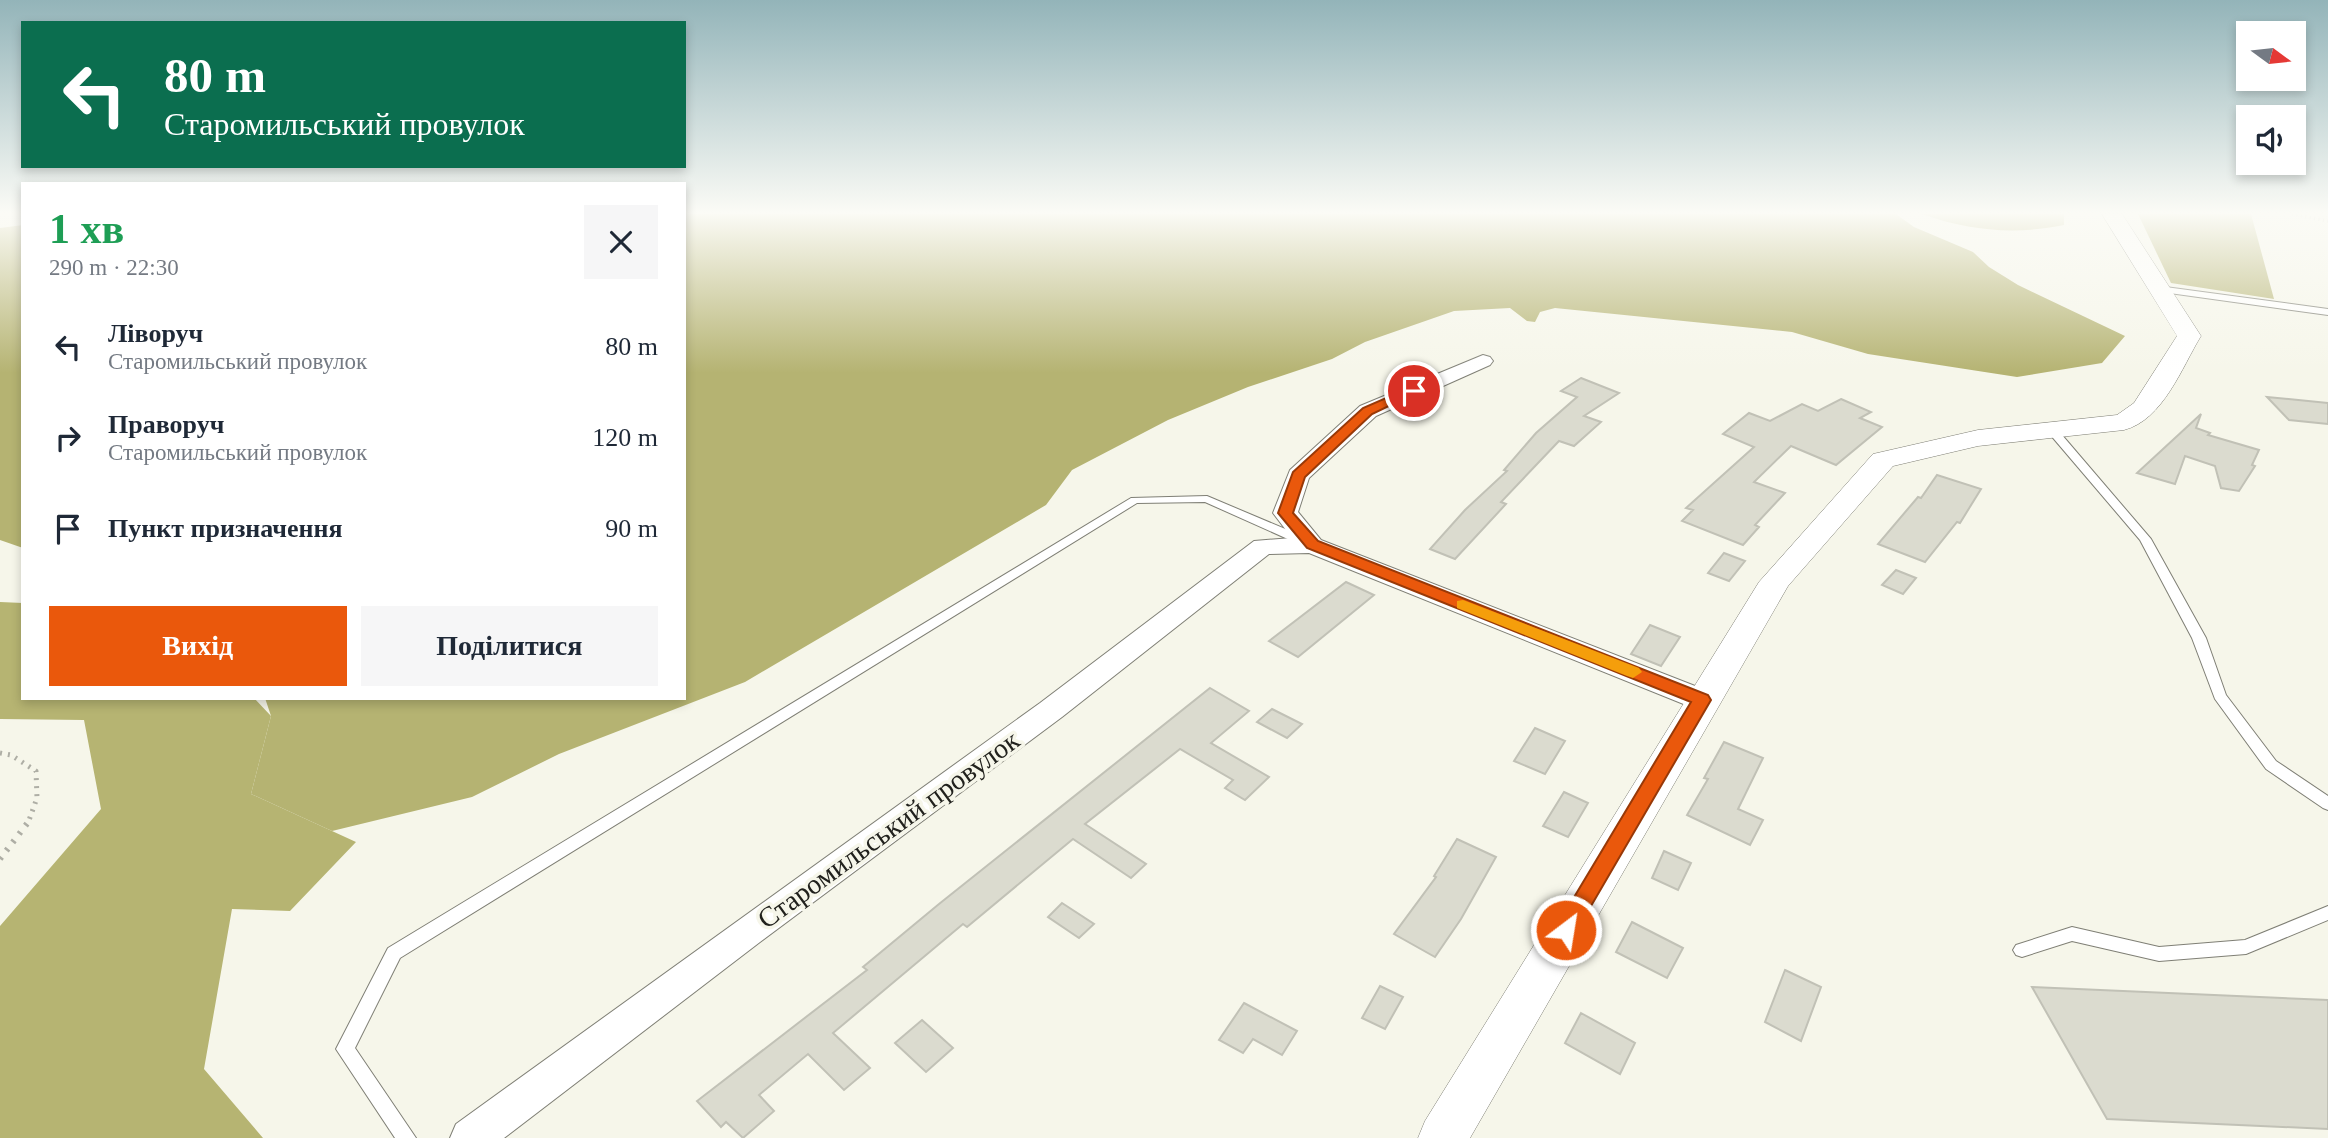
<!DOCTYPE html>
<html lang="uk">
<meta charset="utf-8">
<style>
:root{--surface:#fff;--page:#f6f6f7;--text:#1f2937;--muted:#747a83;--accent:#ea580c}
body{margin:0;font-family:Georgia,serif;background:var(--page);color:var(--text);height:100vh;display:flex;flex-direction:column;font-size:26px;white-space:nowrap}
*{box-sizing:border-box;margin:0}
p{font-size:23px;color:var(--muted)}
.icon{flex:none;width:38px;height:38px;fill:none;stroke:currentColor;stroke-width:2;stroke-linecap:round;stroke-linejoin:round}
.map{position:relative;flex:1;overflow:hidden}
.details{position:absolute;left:21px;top:182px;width:665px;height:518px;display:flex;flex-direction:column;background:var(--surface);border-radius:0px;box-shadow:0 4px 10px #0003}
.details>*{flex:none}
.banner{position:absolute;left:21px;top:21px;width:665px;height:147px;border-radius:0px;box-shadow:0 4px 10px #0003;background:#0b6e4f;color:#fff;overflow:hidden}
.needle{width:46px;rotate:105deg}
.controls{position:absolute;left:2236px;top:21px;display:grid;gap:14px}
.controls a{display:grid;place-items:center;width:70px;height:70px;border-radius:0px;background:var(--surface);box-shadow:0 4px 10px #0003;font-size:35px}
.pin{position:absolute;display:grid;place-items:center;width:60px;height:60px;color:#fff;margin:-30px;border:4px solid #fff;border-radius:50%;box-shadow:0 2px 7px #0007}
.me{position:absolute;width:77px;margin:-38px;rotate:31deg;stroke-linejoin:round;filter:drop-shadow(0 0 5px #0008)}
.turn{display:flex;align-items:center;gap:24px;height:147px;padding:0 28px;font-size:32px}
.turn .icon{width:91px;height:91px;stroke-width:2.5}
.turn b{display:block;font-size:49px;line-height:60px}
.round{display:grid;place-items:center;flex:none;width:74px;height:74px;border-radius:0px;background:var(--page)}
.summary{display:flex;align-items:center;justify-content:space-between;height:119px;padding:0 28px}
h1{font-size:42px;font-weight:800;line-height:52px;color:#1e9e55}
.primary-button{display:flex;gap:14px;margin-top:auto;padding:14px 28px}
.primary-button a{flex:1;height:80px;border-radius:0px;background:var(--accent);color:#fff;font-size:28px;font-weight:800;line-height:80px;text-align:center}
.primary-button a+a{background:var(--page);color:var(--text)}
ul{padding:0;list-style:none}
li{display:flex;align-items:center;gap:21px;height:91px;padding:0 28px}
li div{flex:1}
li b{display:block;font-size:26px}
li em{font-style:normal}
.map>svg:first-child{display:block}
</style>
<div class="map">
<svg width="2328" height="1138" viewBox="0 0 2328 1138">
<rect width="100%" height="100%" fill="#f6f6ea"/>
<path fill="#b6b472" d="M0 602 23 603V698H254L271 716 251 794 356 842 290 911 232 909 204 1069 263 1138H0V926L101 809 84 720 0 719Z"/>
<g fill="#b5b372">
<path d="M684 214H1896L1914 227 1973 252 1989 267 2018 285 2125 336 2102 363 2017 377 1868 354 1792 332 1555 308 1540 312 1535 322 1527 321 1510 308 1454 311 1365 342 1332 359 1248 387 1168 420 1072 470 1046 505 745 682 559 754 472 797 332 831 251 794 271 716 265 698H684Z"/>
<path d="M1922 214H2064V225C2014 235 1970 231 1922 214Z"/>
<path d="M2138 214H2251L2274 299 2171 283Z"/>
<path d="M23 225V548L0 540V228Z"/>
</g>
<g fill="#dbdbcf" stroke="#c1c1b6" stroke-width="2">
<path d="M1581 378 1619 393 1584 416 1601 422 1574 446 1559 441 1501 502 1506 504 1455 559 1430 549 1465 510 1507 471 1504 470 1536 433 1577 397 1561 391Z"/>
<path d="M2267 397 2328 403V424L2289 420Z"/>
<path d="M1841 399 1871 412 1860 418 1882 427 1836 465 1791 446 1754 482 1785 493 1755 525 1759 527 1743 545 1682 521 1693 510 1686 508 1754 447 1723 434 1749 413 1770 421 1802 404 1818 411Z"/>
<path d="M2201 414 2196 428 2210 433 2208 435 2259 450 2252 465 2255 466 2239 491 2221 488 2215 466 2185 456 2175 484 2137 473Z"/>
<path d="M1937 475 1981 489 1960 523 1957 522 1925 562 1878 544 1918 497 1921 498Z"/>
<path d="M1724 553 1745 561 1729 581 1708 573Z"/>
<path d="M1896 570 1916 578 1903 594 1882 585Z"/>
<path d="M1346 582 1374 595 1298 657 1269 641Z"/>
<path d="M1650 625 1680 637 1661 666 1631 654Z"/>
<path d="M1210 688 1249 711 1211 743 1269 777 1245 800 1225 788 1233 780 1180 749 1085 824 1146 864 1131 878 1073 839 967 927 963 924 833 1033 870 1068 844 1090 808 1054 759 1095 774 1111 743 1138 726 1122 721 1127 697 1101 867 970 863 967 939 904Z"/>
<path d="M1272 709 1302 724 1287 738 1257 722Z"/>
<path d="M1535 728 1565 741 1545 774 1514 761Z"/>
<path d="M1724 742 1763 758 1738 809 1763 820 1750 845 1687 815 1708 779 1704 778Z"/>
<path d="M1564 792 1588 803 1568 837 1543 826Z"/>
<path d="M1457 839 1496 857 1461 919 1435 957 1394 934 1436 877 1434 876Z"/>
<path d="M1664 851 1691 863 1678 890 1652 878Z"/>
<path d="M1062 903 1094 924 1079 938 1048 917Z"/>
<path d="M1632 922 1683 948 1667 978 1616 952Z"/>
<path d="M1785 970 1821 987 1801 1041 1765 1022Z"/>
<path d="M1380 986 1403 997 1385 1029 1362 1018Z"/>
<path d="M2032 987 2328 1000V1129L2107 1119Z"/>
<path d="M1244 1003 1297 1031 1282 1055 1253 1039 1243 1053 1219 1040Z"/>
<path d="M1581 1013 1635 1043 1620 1074 1565 1043Z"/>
<path d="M922 1020 953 1048 926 1072 895 1043Z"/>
</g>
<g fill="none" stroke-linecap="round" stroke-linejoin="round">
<defs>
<g id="service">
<path d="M2158 286 2328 309V315L2155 291V287Z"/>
<path d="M2052 427 2056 428 2151 539 2206 638 2226 695 2276 761 2328 796V810L2323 808 2266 769 2215 699 2192 638 2140 540 2048 432 2047 430 2048 428Z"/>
<path d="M1207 496 1309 539 1311 542 1305 546 1301 545 1205 502 1137 503 400 958 355 1048 416 1138H395L336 1049 388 948 1131 498Z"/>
<path d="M2328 906V920L2246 954 2159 961 2072 941 2022 957 2016 955 2013 950 2016 945 2072 927 2159 947 2245 940Z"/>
</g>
<path id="minor" d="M1483 355 1490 357 1493 361 1490 365 1376 416 1309 478 1298 512 1321 540 1713 693 1717 700 1713 707 1702 710 1691 707 1309 553 1269 554 1062 717 760 942 504 1138H450L456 1124 1040 703 1254 541 1292 538 1273 513 1290 470 1360 406Z"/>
<path id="tertiary" d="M2102 214H2122L2201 336C2182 367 2163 420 2124 430L1978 446 1893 466 1788 586 1470 1138H1418L1425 1121 1759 582 1873 454 1978 430 2117 415 2134 403 2177 336Z"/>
</defs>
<use href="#service" stroke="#7f7f75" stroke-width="2"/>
<use href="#minor" stroke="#7f7f75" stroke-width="2"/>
<use href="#tertiary" stroke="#7f7f75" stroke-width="1"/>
<path stroke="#aeaea5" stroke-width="3.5" stroke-dasharray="1 3.5" stroke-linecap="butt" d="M2292 214 2328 221"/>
<path stroke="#aeaea5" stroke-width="5" stroke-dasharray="2 6" stroke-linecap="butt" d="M0 753 11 755 36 771 37 798 28 823"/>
<path stroke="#aeaea5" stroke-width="6" stroke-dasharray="2.5 8" stroke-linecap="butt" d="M0 859 29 821"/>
<use href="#service" fill="#fff" fill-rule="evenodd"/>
<use href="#minor" fill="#fff" fill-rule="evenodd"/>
<use href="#tertiary" fill="#fff" fill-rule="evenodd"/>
</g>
<linearGradient id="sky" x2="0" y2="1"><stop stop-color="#93b4b9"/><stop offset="0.57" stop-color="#fbfbf6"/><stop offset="1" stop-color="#fbfbf6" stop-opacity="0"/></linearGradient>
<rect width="2328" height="373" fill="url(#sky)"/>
<path fill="#ea580c" stroke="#983908" stroke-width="2" d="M1409 388 1420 391 1372 414 1305 477 1293 513 1318 541 1708 695 1711 700 1573 937 1566 939 1558 937 1555 930 1558 924 1691 702 1307 548 1278 513 1293 472 1363 408Z"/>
<path fill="#f59e0b" d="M1463 600 1639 668 1642 672 1633 678 1627 676 1457 608V601Z"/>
<g text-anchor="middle" stroke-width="7" stroke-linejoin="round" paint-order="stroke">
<g font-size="28" fill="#21211d" stroke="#f6f6ea">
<text transform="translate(888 829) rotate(-36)" y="10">Старомильський провулок</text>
</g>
</g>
</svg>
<div class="controls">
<a><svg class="needle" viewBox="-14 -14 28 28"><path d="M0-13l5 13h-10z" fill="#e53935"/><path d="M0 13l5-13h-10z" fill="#747a83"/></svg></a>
<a><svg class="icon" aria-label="sound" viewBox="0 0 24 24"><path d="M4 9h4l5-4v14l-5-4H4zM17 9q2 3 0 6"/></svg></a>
</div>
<div class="pin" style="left:1414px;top:391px;background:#d93025"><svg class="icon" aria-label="arrive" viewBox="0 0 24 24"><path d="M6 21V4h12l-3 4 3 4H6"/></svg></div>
<svg class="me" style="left:1566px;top:930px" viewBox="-20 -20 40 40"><circle r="17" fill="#ea580c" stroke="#fff" stroke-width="3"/><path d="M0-11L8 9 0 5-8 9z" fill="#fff"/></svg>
<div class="banner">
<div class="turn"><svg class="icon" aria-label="left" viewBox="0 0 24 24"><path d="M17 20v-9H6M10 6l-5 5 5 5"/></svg><div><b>80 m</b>Старомильський провулок</div></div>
</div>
<section class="details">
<div class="summary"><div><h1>1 хв</h1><p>290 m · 22:30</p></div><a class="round"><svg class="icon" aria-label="close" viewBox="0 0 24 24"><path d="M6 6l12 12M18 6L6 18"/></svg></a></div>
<ul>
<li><svg class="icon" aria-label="left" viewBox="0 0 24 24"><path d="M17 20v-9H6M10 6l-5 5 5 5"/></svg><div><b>Ліворуч</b><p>Старомильський провулок</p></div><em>80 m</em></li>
<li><svg class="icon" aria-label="right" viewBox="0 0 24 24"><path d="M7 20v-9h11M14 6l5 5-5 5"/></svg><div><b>Праворуч</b><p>Старомильський провулок</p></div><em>120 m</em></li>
<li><svg class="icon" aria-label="arrive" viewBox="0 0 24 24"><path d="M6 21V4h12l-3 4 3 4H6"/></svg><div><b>Пункт призначення</b></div><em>90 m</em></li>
</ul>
<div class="primary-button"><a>Вихід</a><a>Поділитися</a></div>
</section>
</div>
